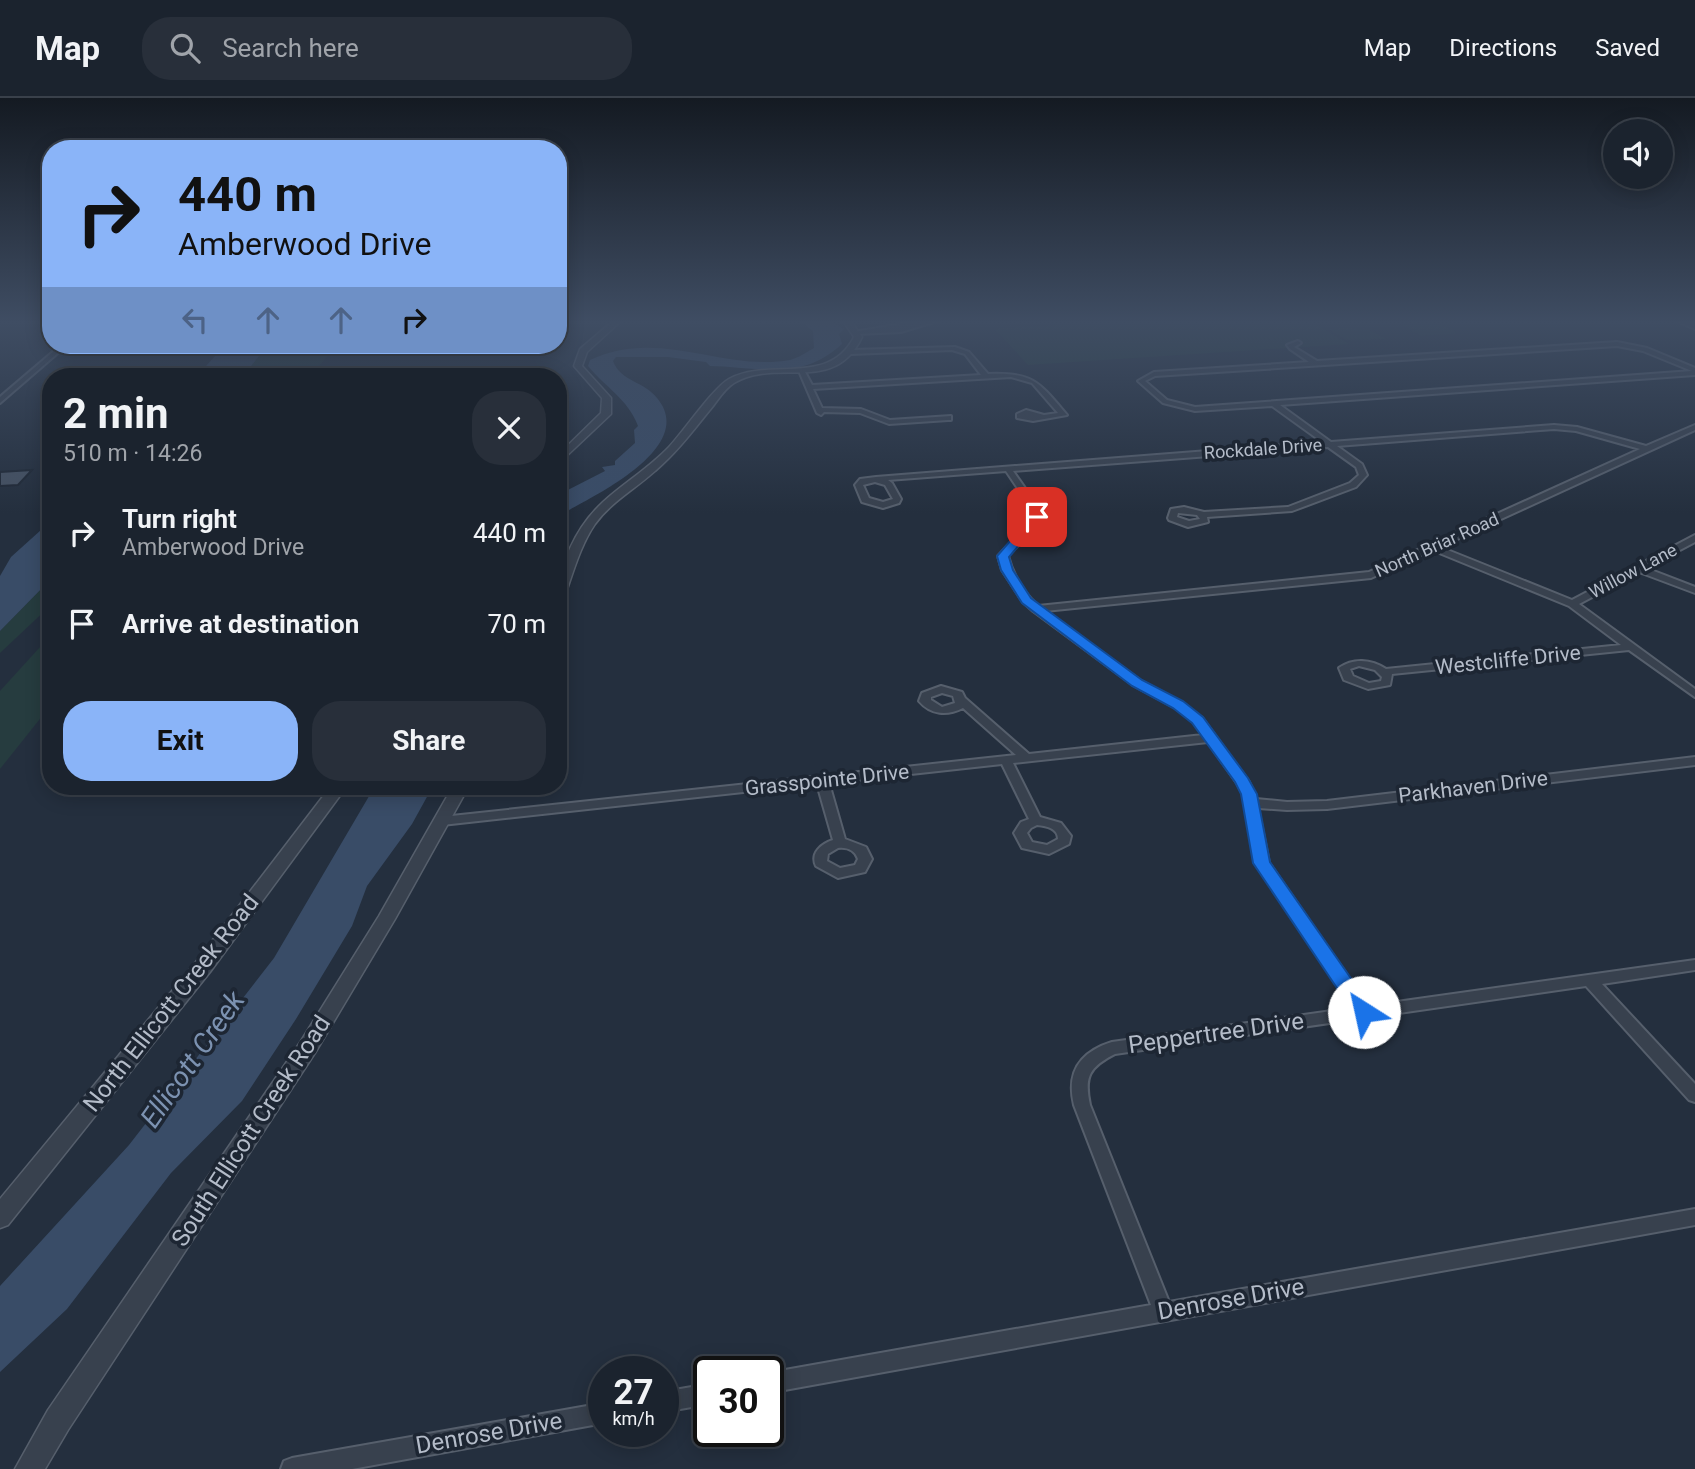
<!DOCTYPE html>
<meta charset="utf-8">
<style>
:root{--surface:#1b232e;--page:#282f3a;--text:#f1f3f6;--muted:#a0a4aa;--line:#39404a;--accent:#8ab4f8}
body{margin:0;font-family:Roboto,sans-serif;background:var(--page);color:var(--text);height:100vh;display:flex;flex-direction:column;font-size:26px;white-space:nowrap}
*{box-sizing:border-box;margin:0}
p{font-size:23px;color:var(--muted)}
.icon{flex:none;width:38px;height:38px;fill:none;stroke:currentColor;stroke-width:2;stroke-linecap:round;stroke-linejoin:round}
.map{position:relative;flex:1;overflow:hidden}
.panel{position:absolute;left:42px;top:270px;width:525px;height:427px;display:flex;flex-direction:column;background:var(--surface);border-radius:28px;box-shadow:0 4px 18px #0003,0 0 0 2px var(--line)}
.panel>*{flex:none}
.banner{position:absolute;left:42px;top:42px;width:525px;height:214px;border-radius:28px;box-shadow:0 4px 18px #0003,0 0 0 2px var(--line);background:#8ab4f8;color:#111;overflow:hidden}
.fabs{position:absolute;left:1603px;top:21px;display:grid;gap:14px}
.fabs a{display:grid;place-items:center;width:70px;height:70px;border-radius:50%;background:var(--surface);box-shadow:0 4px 18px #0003,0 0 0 2px var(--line);font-size:35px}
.speed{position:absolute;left:588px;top:1258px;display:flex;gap:14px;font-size:35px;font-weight:700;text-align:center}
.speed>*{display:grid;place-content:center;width:91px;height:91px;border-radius:50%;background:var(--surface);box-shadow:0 4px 18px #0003,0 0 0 2px var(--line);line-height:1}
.speed small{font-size:18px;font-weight:400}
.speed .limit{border:4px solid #111;border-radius:10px;background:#fff;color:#111}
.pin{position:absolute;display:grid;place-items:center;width:60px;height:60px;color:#fff;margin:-30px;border-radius:14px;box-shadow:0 4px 10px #0006}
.me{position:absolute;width:77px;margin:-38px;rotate:325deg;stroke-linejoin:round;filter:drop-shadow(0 0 5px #0008)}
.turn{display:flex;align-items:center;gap:24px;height:147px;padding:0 21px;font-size:32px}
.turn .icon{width:91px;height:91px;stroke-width:2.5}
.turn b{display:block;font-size:49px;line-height:60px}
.lanes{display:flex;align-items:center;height:66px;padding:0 21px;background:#0003;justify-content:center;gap:35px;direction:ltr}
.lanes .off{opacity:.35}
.round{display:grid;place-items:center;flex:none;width:74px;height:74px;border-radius:28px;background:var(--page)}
.overview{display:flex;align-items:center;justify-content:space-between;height:119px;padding:0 21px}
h1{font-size:42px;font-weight:700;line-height:52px}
.cta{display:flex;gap:14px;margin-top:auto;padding:14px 21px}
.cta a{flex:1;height:80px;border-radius:28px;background:var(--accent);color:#111;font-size:28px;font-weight:700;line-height:80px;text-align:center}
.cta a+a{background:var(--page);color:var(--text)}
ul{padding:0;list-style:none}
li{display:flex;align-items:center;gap:21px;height:91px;padding:0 21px}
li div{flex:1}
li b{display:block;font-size:26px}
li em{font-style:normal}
header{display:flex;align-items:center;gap:42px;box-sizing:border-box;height:98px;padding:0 35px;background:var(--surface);border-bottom:2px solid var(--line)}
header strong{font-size:33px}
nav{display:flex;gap:38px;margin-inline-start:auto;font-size:24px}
.search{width:490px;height:63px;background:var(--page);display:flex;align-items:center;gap:18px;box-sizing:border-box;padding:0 24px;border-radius:28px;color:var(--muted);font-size:26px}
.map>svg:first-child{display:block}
</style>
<header>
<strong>Map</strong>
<div class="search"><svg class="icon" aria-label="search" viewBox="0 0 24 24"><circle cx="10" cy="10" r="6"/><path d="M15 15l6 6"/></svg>Search here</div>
<nav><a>Map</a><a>Directions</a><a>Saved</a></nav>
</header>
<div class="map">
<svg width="1695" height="1371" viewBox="0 0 1695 1371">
<rect width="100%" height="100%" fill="#242f3e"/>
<g fill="#263c3f">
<path d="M1117 223H1310L1349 246 1028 267 995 231Z"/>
<path d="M1395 223H1434L1458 235 1422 238Z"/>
<path d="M1348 230 1369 232 1386 241 1347 242 1328 231Z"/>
<path d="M268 247H336L311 278H243Z"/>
<path d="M51 481V507L0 555V533Z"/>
<path d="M51 537V607L0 671V593Z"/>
</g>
<g fill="#394c67">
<path d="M800 223H830L844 231 839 236 842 246C801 284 760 269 710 268L706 264 668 259H616L613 263C621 284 644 283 657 300 699 350 590 400 558 418V397L605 373 602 369 615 367V363L635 345 634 332 638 328C628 301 605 289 588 268L590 262C659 229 723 274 790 262 798 260 807 254 814 250L813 233Z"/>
<path d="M225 247H268L243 278H197Z"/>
<path d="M51 423V481L0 533V478L11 459Z"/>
<path d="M375 688H433L412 726 367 788 352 828 296 921 242 1003 171 1075 67 1211 0 1274V1188L129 1047 274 860Z"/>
</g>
<path fill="#455162" stroke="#1f2835" stroke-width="2" d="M32 372 18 387 0 388V374Z"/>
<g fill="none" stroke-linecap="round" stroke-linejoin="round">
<defs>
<g id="minor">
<path d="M918 223H937L901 234 857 236 854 234Z"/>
<path d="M1677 223H1686L1695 227V231Z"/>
<path d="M1298 243 1301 245 1294 249 1317 263 1617 244 1647 250 1695 270V277L1280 307 1331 344 1554 327 1577 329 1646 348 1695 327V332L1440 449 1572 502 1695 437V444L1646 470 1695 489V495L1639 474 1579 506 1695 591V599L1629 552 1392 576 1390 587 1368 591 1344 582 1339 570C1353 560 1371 561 1386 571L1621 547 1569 508 1432 452 1371 480 1045 513 1141 583 1182 605 1202 620 1249 684 1256 701 1287 704 1327 703 1695 659V667L1327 711 1287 712 1258 710 1269 765 1368 908 1695 862V872L1602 886 1695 986V1004L1689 1002 1586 888 1115 956C1089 969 1084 979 1090 1007L1169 1204 1695 1111V1127L768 1295V1275L1151 1207 1074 1007C1066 974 1080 954 1112 944L1353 910 1255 765 1243 696 1237 685 1208 644 1013 665 1040 719 1061 725 1071 738 1069 746 1049 756 1022 750 1014 735 1021 724 1029 721 1002 666 829 685 845 741 866 749 872 761 865 774 838 780 816 768C810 755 821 746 833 742L817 686 442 727 436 723 442 719 1016 657 963 610C947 618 931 617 919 603L922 595 941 588 962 594 965 600 1029 656 1203 637 1194 624 1174 609 1133 587 1033 513 1023 504 1002 472 998 458 1031 423 1033 413 1006 373 888 382 892 385 901 401 899 405 883 410 862 404 855 387 860 381 876 379 1322 344 1272 308 1195 313 1163 305 1138 283 1154 274 1309 264 1290 251 1287 247ZM1617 248 1643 253 1692 273 1195 309 1167 302 1145 283 1155 278ZM1554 331 1576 333 1640 351 1369 474 1038 508C1024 495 1013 477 1008 458L1038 426 1041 413 1013 373 1328 349 1356 369 1359 377 1350 385 1288 409 1204 414 1184 409 1171 411 1168 420 1169 422 1188 429 1208 424 1207 419 1292 413 1356 389 1367 377 1362 366 1337 348ZM875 384 885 387 893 401 883 404 869 400 863 387ZM1178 415 1197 417 1200 421 1189 423 1177 419ZM1359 568 1375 572 1382 579 1381 583 1369 585 1353 578 1350 571ZM942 595 953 598 955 605 942 609 931 602V599ZM1037 727C1046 728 1058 730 1058 741L1047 747 1032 744 1027 735 1031 730ZM838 750C847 749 855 752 858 761L855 767 840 770 827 763 828 756Z"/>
<path d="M61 247H67L0 305V299Z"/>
<path d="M955 249 969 254 988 276C1033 274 1039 284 1067 317L1033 323 1017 320V316L1026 312 1044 317 1058 315 1032 285 1011 279 813 291 822 310 861 311 890 322 951 318V322H948L889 326 860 315 824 314 821 317 817 315 799 273 804 272 812 287 981 277 965 256 952 252 851 256 848 254 851 252Z"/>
<path d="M709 1286V1306L663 1314V1294Z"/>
<path d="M604 1305V1325L352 1371H281L284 1363 292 1360Z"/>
</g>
<g id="tertiary">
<path d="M613 223H621L587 254 582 268 611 300V316L558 366V357L601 315 602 300 574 268 580 251Z"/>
<path d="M843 223H851L862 239C834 298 777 259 734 285 723 292 717 304 709 313 692 334 676 355 655 373 635 391 611 404 595 426 580 448 573 475 564 500L558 504C558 467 576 429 603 404 624 385 649 370 669 349 683 334 714 289 729 281 770 259 829 289 854 239Z"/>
<path d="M331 688H347L210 874 8 1127 0 1130V1101L196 864Z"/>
<path d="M453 688H469L395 821 315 955 68 1332 45 1371H15L48 1312 301 943 379 818Z"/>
</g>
</defs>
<use href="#minor" stroke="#565f6c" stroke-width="4"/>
<use href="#tertiary" stroke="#565f6c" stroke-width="3"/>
<use href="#minor" fill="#38414e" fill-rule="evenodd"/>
<use href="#tertiary" fill="#38414e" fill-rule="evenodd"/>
</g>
<linearGradient id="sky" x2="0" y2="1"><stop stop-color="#141a22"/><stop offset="0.54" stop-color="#3f4d63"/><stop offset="1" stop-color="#3f4d63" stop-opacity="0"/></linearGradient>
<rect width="1695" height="415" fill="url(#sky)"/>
<path fill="#1a73e8" stroke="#114b97" stroke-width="2" d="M1033 417 1043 419 1009 459 1013 472 1031 500 1142 582 1183 603 1203 619 1248 680 1257 696 1270 764 1371 909 1374 914 1371 920 1364 922 1357 920 1253 765 1241 696 1235 684 1192 625 1173 610 1132 588 1022 505 1001 472 997 458Z"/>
<g text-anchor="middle" stroke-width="7" stroke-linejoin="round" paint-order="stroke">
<g font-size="18" fill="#b4bcc9" stroke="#1d2633">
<text transform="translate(1263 351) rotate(-4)" y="6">Rockdale Drive</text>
<text transform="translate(1437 447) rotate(-24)" y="6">North Briar Road</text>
<text transform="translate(1633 473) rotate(-28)" y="6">Willow Lane</text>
</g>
<g font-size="21" fill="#b4bcc9" stroke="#1d2633">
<text transform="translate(1508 562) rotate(-6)" y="7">Westcliffe Drive</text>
<text transform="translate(827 682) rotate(-6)" y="7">Grasspointe Drive</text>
<text transform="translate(1473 689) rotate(-7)" y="7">Parkhaven Drive</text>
</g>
<g font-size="24" fill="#b4bcc9" stroke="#1d2633">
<text transform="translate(171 905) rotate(-52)" y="8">North Ellicott Creek Road</text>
<text transform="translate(1216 935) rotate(-8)" y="8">Peppertree Drive</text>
<text transform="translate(251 1033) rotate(-57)" y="8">South Ellicott Creek Road</text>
<text transform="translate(1231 1201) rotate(-10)" y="8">Denrose Drive</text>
<text transform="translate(489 1335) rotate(-10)" y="8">Denrose Drive</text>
</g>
<g font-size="28" font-style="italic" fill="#7c92b1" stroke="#1d2633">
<text transform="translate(192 961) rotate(-55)" y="10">Ellicott Creek</text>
</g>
</g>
</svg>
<div class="fabs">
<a><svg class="icon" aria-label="sound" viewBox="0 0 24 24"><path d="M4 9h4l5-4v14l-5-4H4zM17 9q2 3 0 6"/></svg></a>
</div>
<div class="speed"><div>27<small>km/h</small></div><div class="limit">30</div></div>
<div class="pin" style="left:1037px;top:419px;background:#d93025"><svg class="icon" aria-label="arrive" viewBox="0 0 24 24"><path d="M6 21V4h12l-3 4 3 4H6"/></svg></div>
<svg class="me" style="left:1364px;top:914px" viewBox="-20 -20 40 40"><circle r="19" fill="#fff"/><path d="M0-13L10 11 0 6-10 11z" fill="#1a73e8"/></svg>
<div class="banner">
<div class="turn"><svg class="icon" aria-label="right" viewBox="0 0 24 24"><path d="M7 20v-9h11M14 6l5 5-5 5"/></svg><div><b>440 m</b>Amberwood Drive</div></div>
<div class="lanes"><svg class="icon off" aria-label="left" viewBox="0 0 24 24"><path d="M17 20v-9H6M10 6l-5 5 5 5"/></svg><svg class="icon off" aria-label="ahead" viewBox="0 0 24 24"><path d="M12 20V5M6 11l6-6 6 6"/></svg><svg class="icon off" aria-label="ahead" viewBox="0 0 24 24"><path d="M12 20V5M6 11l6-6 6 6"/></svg><svg class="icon" aria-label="right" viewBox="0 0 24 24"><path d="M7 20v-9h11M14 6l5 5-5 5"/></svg></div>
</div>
<section class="panel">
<div class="overview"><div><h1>2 min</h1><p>510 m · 14:26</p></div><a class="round"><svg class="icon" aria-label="close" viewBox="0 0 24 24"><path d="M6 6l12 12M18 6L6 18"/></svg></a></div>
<ul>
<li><svg class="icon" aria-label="right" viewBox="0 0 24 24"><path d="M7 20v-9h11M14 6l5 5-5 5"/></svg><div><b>Turn right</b><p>Amberwood Drive</p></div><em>440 m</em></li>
<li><svg class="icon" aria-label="arrive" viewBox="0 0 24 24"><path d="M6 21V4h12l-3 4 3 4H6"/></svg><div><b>Arrive at destination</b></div><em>70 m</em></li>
</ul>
<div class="cta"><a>Exit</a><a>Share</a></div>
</section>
</div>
